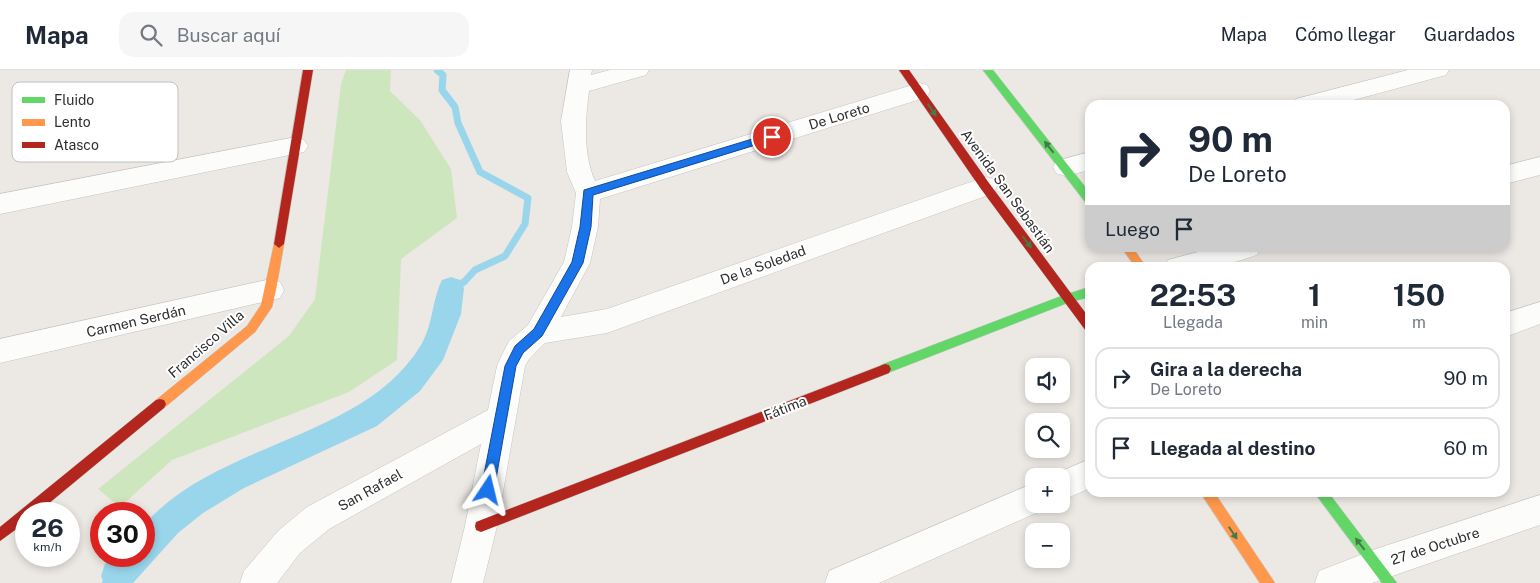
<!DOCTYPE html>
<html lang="es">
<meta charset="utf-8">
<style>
:root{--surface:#fff;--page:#f6f6f7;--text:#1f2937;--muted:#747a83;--line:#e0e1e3}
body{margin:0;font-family:"Public Sans",sans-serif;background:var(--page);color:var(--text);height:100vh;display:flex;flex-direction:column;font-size:19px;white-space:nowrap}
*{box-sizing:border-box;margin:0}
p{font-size:16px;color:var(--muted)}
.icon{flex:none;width:28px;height:28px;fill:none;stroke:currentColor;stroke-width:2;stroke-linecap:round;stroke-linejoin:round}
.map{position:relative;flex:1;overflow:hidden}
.panel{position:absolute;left:1085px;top:192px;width:425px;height:235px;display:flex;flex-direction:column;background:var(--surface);border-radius:15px;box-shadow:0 2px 8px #0003}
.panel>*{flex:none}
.banner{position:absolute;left:1085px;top:30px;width:425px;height:152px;border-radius:15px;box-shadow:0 2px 8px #0003;background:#fff;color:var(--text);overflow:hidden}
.tools{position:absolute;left:1025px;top:288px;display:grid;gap:10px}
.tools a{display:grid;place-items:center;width:45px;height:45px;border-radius:10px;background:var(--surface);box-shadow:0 2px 8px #0003;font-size:25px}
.speed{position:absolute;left:15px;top:432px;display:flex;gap:10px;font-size:25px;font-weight:700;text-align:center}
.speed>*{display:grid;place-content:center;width:65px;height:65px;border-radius:50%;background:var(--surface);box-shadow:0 2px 8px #0003;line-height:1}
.speed small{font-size:12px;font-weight:400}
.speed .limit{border:8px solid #d22;background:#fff;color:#111}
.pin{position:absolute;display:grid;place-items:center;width:42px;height:42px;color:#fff;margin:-21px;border:2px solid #fff;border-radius:50%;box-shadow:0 1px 5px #0007}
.me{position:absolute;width:55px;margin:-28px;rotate:10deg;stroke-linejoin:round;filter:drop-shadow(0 0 4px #0008)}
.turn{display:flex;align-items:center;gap:18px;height:105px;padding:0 20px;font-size:22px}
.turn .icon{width:65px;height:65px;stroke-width:2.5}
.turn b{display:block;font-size:35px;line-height:42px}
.then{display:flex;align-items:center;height:48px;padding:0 20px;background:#0003;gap:10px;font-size:19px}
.eta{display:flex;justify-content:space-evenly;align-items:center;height:85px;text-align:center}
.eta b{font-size:30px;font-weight:700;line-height:35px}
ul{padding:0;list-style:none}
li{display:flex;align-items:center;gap:15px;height:62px;margin:0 10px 8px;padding:0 10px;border:2px solid var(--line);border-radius:15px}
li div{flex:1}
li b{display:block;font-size:19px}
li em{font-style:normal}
header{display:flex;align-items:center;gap:30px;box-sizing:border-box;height:70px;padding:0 25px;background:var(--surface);border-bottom:1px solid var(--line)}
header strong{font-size:24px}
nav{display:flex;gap:28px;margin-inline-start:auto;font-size:18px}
.search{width:350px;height:45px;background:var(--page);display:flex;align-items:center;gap:12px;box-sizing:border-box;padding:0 18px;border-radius:15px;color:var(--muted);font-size:19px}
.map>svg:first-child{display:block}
</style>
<header>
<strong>Mapa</strong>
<div class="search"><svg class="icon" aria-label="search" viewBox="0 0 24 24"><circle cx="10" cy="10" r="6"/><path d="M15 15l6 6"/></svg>Buscar aquí</div>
<nav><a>Mapa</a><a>Cómo llegar</a><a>Guardados</a></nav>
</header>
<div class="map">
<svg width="1540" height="513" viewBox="0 0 1540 513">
<rect width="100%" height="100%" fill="#ece8e4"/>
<path fill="#cee6be" d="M346 0H391L390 21 420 50 451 99 457 148 401 189 397 290 349 322 172 390 120 437 98 419 289 266 315 229 341 14Z"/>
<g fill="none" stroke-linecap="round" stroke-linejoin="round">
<path stroke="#99d6ec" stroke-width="7" d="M437 0 443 5 442 20 455 37 458 53 480 102 528 128 525 154 505 186 475 200 464 212 451 218"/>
<path stroke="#99d6ec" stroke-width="8" d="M106 513 117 506"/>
<path fill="#99d6ec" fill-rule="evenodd" d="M451 207 460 210 464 218 461 244 443 290 420 321 377 356 244 418 203 443 178 463 133 513H104L101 506 105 494 114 486H144V455C217 371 364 370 421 275 433 255 432 230 442 210Z"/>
<defs>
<g id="street">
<path d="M570 0H592L591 5 610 0H649L646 5 589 21C585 50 583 84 595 111L919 13 927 15 930 21 927 27 600 129 598 157 590 193 561 247 607 239 985 107 994 109 997 116 994 123 607 263 545 273 529 289 525 296 497 456 483 513H451L465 456 481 374 329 459 300 483 277 513H240L244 501 278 461 307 437 488 340 497 296 501 287 509 271 528 255 564 192 572 157 576 123 567 102 561 51Z"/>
<path d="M1408 0H1449L1446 5 1335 35H1293L1296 29Z"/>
<path d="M296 67 304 70 308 76 304 82 0 144V124Z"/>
<path d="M1090 82V100L1065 106 1056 103 1053 97 1056 91Z"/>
<path d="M1540 87V105L1505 114V96Z"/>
<path d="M1213 178H1261L1257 185 1216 198H1164L1168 190Z"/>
<path d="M271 209 280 212 284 220 280 228 0 293V269Z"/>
<path d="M1540 232V254L1505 267V243Z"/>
<path d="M1090 389V418L1061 431V406H1050Z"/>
<path d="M1034 413V434H1047L1045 439 879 513H825L829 501Z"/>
<path d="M1540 425V455L1372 513H1315L1319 501 1376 479Z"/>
</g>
<g id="fast">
<path d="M983 0H993L1090 123V134L1086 133Z"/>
<path d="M1090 217V227L1070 232 885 304 881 303 879 299 881 295 1064 225Z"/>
<path d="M1314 422H1328L1397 513H1382Z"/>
</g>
<g id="slow">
<path d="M279 170 284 174 276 220 272 237 255 262 164 338 160 339 156 338 154 334 156 330 247 256 261 235 274 174Z"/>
<path d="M1122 178H1133L1147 198H1136Z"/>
<path d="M1200 422H1214L1275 513H1260Z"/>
</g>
<g id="jam">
<path d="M303 0H313L284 174 279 178 274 174Z"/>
<path d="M899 0H909L989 113 1090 249V263L1086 261 981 119Z"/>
<path d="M885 294 889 295 891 299 889 303 481 462 476 460 475 456 476 452 481 450Z"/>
<path d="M160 329 164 330 166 334 164 338 36 444H26V452L0 471V457L156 330Z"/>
</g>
</defs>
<use href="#street" stroke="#c5c4c5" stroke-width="1"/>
<use href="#fast" stroke="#c5c4c5" stroke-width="1"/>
<use href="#slow" stroke="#c5c4c5" stroke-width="1"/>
<use href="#jam" stroke="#c5c4c5" stroke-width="1"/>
<use href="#street" fill="#fcfcfb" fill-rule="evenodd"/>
<use href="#fast" fill="#63d668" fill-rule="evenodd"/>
<use href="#slow" fill="#ff974d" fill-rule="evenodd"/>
<use href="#jam" fill="#b3261e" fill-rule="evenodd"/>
</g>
<defs><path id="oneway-solid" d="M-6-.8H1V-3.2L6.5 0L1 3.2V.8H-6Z" transform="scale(1.25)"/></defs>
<g fill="#467a48">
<use href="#oneway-solid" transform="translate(932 40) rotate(55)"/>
<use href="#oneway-solid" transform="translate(1049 77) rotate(-128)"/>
<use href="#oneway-solid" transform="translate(1027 172) rotate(53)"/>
<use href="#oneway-solid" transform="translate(1233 463) rotate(56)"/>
<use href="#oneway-solid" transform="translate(1360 474) rotate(-128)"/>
</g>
<path fill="#1a73e8" stroke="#114b97" d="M772 63 775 64V69L593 125 591 157 583 193 542 266 523 283 516 296 494 420 492 424 488 426 483 424 481 420 505 296 515 276 534 259 572 192 580 157 584 120Z"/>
<g text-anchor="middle" stroke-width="4" stroke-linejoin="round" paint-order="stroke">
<g font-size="14" fill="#2e2e2e" stroke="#fff">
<text transform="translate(839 46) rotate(-17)" y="5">De Loreto</text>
<text transform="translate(1008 121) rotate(54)" y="5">Avenida San Sebastián</text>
<text transform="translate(763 195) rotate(-20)" y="5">De la Soledad</text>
<text transform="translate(136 251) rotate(-13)" y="5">Carmen Serdán</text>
<text transform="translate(206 274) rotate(-41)" y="5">Francisco Villa</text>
<text transform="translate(785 338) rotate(-21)" y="5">Fátima</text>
<text transform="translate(370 420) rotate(-29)" y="5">San Rafael</text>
<text transform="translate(1435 476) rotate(-18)" y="5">27 de Octubre</text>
</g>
</g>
<rect x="12" y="12" width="166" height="80" rx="8" fill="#fff" stroke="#c0c0c0" stroke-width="1"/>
<rect x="22" y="27" width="23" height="6" fill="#63d668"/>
<rect x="22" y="49" width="23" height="7" fill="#ff974d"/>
<rect x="22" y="72" width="23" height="6" fill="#b3261e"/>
<g font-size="14" fill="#2e2e2e">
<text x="54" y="35">Fluido</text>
<text x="54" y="57">Lento</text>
<text x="54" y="80">Atasco</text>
</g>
</svg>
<div class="tools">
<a><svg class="icon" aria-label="sound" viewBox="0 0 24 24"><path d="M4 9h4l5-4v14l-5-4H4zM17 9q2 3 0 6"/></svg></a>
<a><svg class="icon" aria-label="search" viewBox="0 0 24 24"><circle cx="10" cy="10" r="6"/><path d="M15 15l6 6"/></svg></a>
<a>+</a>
<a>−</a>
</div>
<div class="speed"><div>26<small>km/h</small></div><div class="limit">30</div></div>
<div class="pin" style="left:772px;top:67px;background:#d93025"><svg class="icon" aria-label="arrive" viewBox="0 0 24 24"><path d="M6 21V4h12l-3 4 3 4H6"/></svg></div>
<svg class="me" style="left:488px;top:420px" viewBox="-20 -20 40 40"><path d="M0-17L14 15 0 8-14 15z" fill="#1a73e8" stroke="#fff" stroke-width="4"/></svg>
<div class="banner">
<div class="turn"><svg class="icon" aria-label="right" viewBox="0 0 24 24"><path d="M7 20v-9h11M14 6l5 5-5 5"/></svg><div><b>90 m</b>De Loreto</div></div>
<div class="then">Luego<svg class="icon" aria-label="arrive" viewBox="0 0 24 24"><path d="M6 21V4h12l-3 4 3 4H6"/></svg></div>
</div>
<section class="panel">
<div class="eta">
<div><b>22:53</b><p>Llegada</p></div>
<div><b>1</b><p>min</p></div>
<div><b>150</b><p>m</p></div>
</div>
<ul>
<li><svg class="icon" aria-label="right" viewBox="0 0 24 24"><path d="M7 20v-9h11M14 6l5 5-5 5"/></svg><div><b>Gira a la derecha</b><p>De Loreto</p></div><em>90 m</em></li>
<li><svg class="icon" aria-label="arrive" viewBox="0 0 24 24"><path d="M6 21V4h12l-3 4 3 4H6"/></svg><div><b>Llegada al destino</b></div><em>60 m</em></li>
</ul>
</section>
</div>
